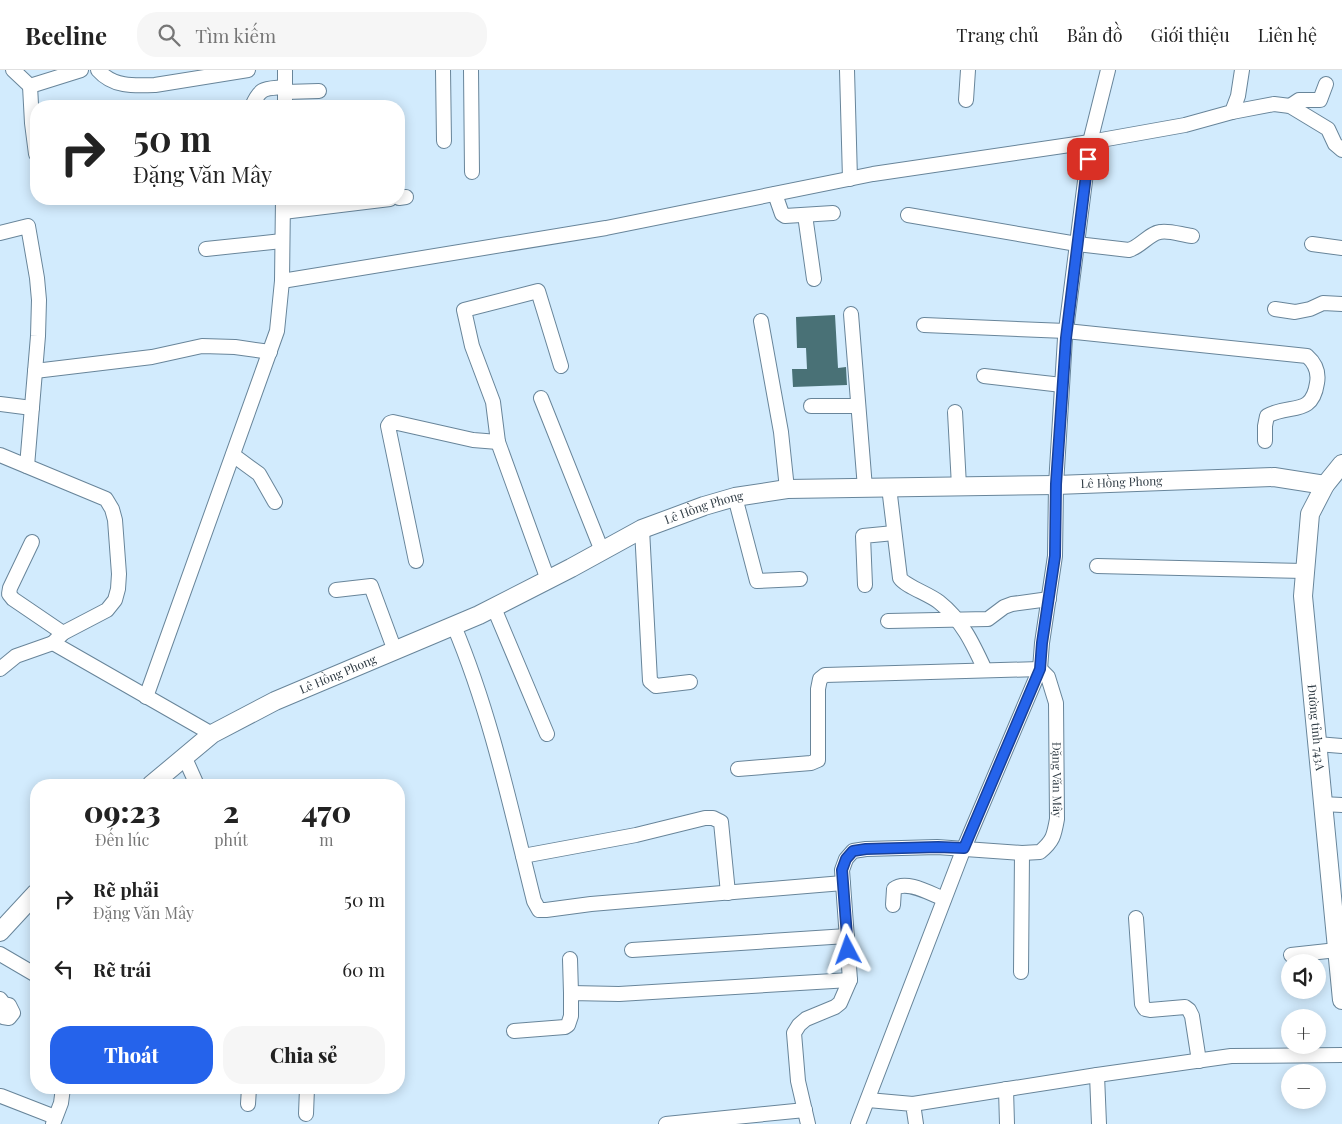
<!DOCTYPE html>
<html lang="vi">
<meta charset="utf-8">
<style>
:root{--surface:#fff;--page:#f6f6f6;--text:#222;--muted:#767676;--line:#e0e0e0;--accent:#2563eb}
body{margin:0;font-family:"Playfair Display",serif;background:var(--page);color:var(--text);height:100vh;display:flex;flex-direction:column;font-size:19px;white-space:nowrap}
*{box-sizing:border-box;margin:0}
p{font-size:16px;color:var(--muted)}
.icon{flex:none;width:28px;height:28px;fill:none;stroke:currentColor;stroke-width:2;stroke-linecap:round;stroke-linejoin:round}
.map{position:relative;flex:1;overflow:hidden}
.details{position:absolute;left:30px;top:709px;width:375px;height:315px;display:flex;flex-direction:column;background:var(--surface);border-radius:20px;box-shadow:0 2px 12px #0003}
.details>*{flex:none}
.hud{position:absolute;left:30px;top:30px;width:375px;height:105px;border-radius:20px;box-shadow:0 2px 12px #0003;background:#fff;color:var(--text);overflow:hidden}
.controls{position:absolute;left:1281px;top:884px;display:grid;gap:10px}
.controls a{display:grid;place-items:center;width:45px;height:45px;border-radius:50%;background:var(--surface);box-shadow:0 2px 12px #0003;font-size:25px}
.pin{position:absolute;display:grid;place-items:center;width:42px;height:42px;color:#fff;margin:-21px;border-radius:10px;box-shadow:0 2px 8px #0006}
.me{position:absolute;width:55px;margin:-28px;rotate:356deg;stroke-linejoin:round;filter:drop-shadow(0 0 4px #0008)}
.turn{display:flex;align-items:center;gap:18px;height:105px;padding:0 20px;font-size:22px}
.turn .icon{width:65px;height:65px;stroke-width:2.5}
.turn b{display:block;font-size:35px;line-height:42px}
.eta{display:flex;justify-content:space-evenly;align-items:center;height:85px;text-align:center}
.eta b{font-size:30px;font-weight:800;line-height:35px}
.primary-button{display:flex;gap:10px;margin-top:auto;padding:10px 20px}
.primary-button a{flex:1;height:58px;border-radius:20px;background:var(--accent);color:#fff;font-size:20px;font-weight:800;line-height:58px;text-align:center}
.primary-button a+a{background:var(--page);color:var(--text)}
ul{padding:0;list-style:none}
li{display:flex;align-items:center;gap:15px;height:70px;padding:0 20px}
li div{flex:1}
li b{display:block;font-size:19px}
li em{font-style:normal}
header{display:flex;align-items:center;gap:30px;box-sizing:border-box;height:70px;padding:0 25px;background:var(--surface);border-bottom:1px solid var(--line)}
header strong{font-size:24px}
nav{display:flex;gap:28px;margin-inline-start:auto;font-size:18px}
.search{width:350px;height:45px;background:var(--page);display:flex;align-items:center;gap:12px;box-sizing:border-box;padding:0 18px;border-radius:20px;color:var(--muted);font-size:19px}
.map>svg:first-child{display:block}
</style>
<header>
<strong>Beeline</strong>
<div class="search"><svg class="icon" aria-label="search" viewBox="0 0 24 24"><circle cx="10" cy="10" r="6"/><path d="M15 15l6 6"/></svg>Tìm kiếm</div>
<nav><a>Trang chủ</a><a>Bản đồ</a><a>Giới thiệu</a><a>Liên hệ</a></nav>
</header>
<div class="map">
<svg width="1342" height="1054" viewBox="0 0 1342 1054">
<rect width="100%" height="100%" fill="#d2ebfd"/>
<path fill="#497176" d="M835 245 838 298 846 297 847 315 793 317 792 299H807L806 278H797L796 247Z"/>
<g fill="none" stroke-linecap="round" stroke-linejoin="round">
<defs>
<g id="minor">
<path d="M13 0 30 16"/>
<path d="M98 0C113 17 133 16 155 15L248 0"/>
<path d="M443 0 444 71"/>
<path d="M471 0 472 102"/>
<path d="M847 0 850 109"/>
<path d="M285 22 319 21"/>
<path d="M966 30 968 0"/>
<path d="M252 36C261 16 265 19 285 17"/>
<path d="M285 36V0"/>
<path d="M1290 36 1299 30H1320L1326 14"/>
<path d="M1232 42 1274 34 1290 36 1328 59 1335 74 1342 80"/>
<path d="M36 84 32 53 30 16 81 0"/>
<path d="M775 124 782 144 785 146 833 143"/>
<path d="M399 128 406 127"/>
<path d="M283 142 390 129"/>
<path d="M805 145 814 209"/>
<path d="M908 145 1077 174 1129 180C1140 177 1150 163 1160 162 1169 160 1182 165 1192 166"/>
<path d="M0 163 28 156 37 208 39 230 38 266 27 396"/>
<path d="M1312 174 1342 178"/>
<path d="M206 179 282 171"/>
<path d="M282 211 606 158 873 104 1090 72 1185 55 1232 42 1238 26 1242 0"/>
<path d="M1275 239 1295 242 1310 239 1323 233 1342 234"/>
<path d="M851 244 865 418"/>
<path d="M761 251 781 362 787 419"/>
<path d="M924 255 1066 261 1307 286C1315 293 1319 302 1317 313 1312 347 1290 333 1267 346L1265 356V371"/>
<path d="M35 301 152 287 202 276 235 277 270 282"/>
<path d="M984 306 1062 315"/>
<path d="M541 328 602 481"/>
<path d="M0 334 32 338"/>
<path d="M811 336H858"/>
<path d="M955 342 959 416"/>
<path d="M0 385 106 429 112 439 115 450 119 504 118 519 115 530 107 540 63 563 53 573 212 664"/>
<path d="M233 385 259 404 275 432"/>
<path d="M889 417 900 508C905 516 929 524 939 532 962 550 973 574 985 600"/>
<path d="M735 427 757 511 800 509"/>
<path d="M642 459 650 611 656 616 690 612"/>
<path d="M32 472 10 518 9 524 13 529 63 563"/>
<path d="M416 491 388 356 390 353 393 352 473 370 498 372"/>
<path d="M1097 496 1304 501"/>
<path d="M548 510 498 372 493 332 472 276 464 240 538 221 561 296"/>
<path d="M865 515 863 466 894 463"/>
<path d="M336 520 371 516 395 581"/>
<path d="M494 538 547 664"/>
<path d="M888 551 988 549 1004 537 1012 534 1049 529"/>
<path d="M454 556C491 644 511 739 534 831L539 840H546L591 834 843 813"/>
<path d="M0 599 16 586 53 573"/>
<path d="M146 627 277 261 282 211 283 129"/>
<path d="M1317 674 1342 676"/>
<path d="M184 686 197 715"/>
<path id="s1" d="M738 699 811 693 818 690V619L820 609 825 605 1040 599 1048 607 1056 633 1057 749C1054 766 1053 771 1040 782L1022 783 937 777 866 779 853 781 846 789 842 800 850 910 840 933 835 937 806 949 799 955 794 963 798 1011 808 1054"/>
<path d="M1322 734 1342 735"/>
<path d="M523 786 636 765 705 748H713L721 752 728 823"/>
<path d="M893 835 894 819C906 809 931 824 944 829"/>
<path d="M1136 848 1142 934 1145 939 1150 940 1185 937 1189 940 1192 946 1199 991"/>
<path d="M632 880 847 866"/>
<path d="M0 884 36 905"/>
<path d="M1291 885 1337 880"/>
<path d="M570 889 571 923"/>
<path d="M1021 902 1022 783"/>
<path d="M0 929 4 934 9 935 13 943 9 948 3 947C0 941 1 938 4 934"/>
<path d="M514 961 565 957 568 955 571 946V923L619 924 850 910"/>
<path d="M1006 1019 1007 1054"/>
<path d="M1 1026 55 1047"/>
<path d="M868 1030 913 1034 916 1054"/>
<path d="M248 1034 249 1018"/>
<path d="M913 1034 1097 1005"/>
<path d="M306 1044 307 1018"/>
<path d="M53 1054 61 1033 63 1018"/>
<path d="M666 1054 805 1040"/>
<path d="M858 1054 964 778 1040 599 1042 573 1055 486 1056 415 1065 268 1090 72 1108 0"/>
<path d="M1099 1054 1097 1005 1231 986 1342 985"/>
</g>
<g id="major">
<path id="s2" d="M1342 394 1325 415 1310 444 1303 526 1342 930"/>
<path id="s3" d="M151 715 212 664 275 631 479 545 571 498 642 459 704 436 735 427 787 419 1056 415 1274 407 1325 415"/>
<path d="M0 862 36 823"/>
</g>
</defs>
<use href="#minor" stroke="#68859a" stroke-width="16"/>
<use href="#major" stroke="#68859a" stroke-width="20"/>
<use href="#minor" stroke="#fff" stroke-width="14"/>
<use href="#major" stroke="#fff" stroke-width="18"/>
</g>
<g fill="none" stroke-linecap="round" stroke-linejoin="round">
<defs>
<path id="route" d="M848 880 842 800 846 789 853 781 866 779 938 777 964 778 1040 599 1042 573 1055 486 1056 414 1066 268 1088 89"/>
</defs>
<use href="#route" stroke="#184099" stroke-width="12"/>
<use href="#route" stroke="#2563eb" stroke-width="9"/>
</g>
<g text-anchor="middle" stroke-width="5" stroke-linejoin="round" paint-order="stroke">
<g font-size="12" fill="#2f3b44" stroke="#eff5fa">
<text dy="4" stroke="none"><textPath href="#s3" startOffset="1042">Lê Hồng Phong</textPath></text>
<text dy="4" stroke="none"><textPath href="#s3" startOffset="622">Lê Hồng Phong</textPath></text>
<text dy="4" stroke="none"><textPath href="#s3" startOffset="219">Lê Hồng Phong</textPath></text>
<text dy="4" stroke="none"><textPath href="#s2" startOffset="274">Đường tỉnh 743A</textPath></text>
<text dy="4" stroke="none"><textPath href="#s1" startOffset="499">Đặng Văn Mây</textPath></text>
</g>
</g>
</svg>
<div class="controls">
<a><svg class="icon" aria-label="sound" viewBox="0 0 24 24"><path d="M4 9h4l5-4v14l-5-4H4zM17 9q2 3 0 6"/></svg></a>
<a>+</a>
<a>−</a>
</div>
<div class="pin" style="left:1088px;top:89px;background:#d93025"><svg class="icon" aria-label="arrive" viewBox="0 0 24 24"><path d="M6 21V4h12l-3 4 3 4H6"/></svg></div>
<svg class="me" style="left:848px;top:880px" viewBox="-20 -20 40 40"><path d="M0-17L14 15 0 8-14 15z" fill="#2563eb" stroke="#fff" stroke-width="4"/></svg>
<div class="hud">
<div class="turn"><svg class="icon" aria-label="right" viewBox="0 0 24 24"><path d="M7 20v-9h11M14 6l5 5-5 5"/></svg><div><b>50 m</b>Đặng Văn Mây</div></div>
</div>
<section class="details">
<div class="eta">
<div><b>09:23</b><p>Đến lúc</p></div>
<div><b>2</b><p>phút</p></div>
<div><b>470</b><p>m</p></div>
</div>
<ul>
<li><svg class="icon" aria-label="right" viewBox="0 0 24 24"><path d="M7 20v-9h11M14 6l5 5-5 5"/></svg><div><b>Rẽ phải</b><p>Đặng Văn Mây</p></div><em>50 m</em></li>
<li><svg class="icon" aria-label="left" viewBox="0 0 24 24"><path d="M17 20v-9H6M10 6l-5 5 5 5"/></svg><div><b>Rẽ trái</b></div><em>60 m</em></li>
</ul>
<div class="primary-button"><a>Thoát</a><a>Chia sẻ</a></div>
</section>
</div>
